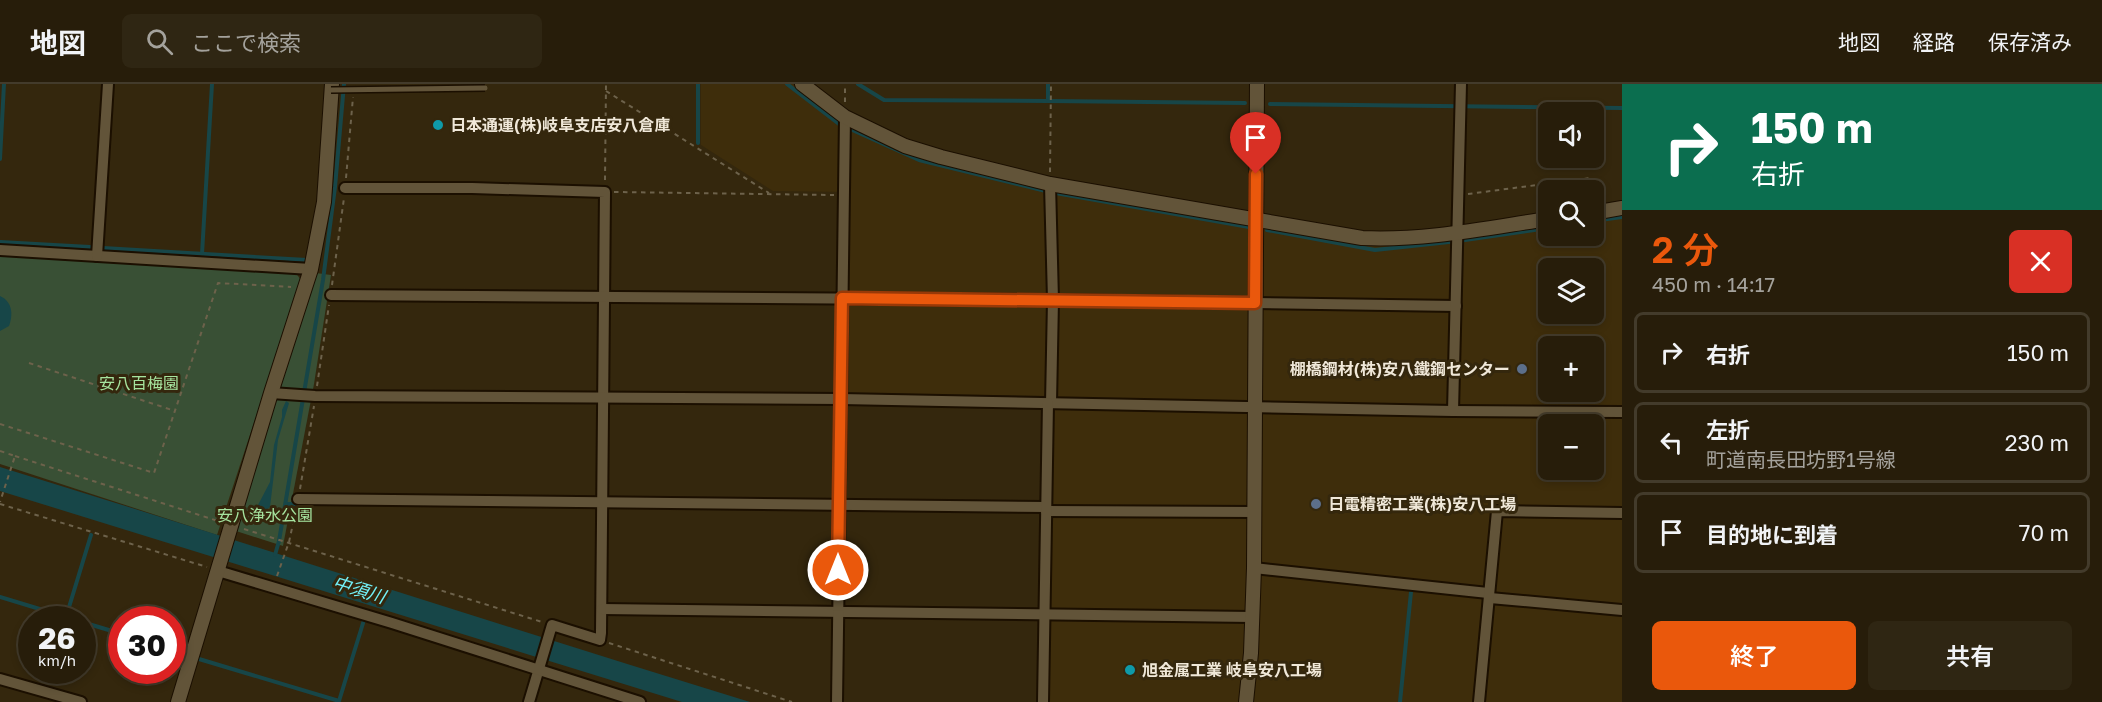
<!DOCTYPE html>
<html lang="ja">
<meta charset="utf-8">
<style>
:root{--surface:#271d0a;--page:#2f2613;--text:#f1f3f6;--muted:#a4a29c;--line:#433b2b;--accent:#ea580c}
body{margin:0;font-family:"Golos Text","Noto Sans JP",sans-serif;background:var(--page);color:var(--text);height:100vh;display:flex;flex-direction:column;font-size:22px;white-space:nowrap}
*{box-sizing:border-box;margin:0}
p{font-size:20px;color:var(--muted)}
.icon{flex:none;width:33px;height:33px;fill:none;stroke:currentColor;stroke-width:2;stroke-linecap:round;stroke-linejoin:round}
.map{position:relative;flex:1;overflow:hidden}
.side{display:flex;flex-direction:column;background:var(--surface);width:480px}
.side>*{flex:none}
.guide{background:#0b6e4f;color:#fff;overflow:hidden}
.controls{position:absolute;left:1538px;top:18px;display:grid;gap:12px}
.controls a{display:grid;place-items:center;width:66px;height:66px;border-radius:9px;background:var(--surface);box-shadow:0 3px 9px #0003,0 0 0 2px var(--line);font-size:30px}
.speed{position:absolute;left:18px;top:522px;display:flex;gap:12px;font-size:30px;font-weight:700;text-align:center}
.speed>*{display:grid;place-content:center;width:78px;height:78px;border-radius:50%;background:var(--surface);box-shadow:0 3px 9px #0003,0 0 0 2px var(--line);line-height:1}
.speed small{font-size:15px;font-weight:400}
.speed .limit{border:9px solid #d22;background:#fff;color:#111}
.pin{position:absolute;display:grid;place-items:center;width:51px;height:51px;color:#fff;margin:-62px -26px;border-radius:50% 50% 50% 0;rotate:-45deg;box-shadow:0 0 6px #0007}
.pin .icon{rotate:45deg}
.me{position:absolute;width:66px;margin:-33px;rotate:0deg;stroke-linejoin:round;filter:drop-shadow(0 0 4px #0008)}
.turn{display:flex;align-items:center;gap:21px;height:126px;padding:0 30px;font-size:27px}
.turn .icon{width:78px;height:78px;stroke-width:2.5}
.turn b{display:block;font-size:42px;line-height:51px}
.round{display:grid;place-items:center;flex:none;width:63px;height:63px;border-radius:9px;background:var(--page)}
.head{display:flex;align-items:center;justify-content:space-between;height:102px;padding:0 30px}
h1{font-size:36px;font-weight:600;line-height:45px;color:var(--accent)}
.cta{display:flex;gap:12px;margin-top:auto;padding:12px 30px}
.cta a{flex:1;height:69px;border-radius:9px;background:var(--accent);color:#fff;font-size:24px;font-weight:600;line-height:69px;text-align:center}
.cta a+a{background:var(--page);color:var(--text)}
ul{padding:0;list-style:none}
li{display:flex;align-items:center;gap:18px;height:81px;margin:0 12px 9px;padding:0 18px;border:3px solid var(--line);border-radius:9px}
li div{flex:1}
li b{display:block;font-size:22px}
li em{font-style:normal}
header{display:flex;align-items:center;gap:36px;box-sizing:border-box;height:84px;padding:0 30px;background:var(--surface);border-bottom:2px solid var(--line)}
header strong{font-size:28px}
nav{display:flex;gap:33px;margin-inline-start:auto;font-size:21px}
.search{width:420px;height:54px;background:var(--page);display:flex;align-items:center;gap:15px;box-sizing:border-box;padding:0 21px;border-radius:9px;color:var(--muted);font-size:22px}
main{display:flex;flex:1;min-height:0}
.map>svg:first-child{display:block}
</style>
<header>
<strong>地図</strong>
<div class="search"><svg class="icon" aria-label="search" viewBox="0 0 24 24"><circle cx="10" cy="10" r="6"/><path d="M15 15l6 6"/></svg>ここで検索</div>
<nav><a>地図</a><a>経路</a><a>保存済み</a></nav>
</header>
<main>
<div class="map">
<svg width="1622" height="618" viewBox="0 0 1622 618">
<rect width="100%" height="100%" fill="#34270d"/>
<path fill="#3e2d0b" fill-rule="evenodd" d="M701 0H793L839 35 909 68 1375 161 1548 140V152H1593V134L1622 130V618H1047L1055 312 845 309 849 108 773 107 701 61ZM1548 184H1593V230H1548ZM1548 262H1593V308H1548ZM1548 340H1593V386H1548Z"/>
<g fill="#395035">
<path d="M0 170 295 188 301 196 217 451 0 380Z"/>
<path d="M316 189 331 191 314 300 283 462 236 447Z"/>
</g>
<g fill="#174648">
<path d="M0 212C13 218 13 231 9 242L0 247Z"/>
<path d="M286 317 289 319 278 356 270 423 264 428 259 429 258 421 270 398 274 361 282 333V326Z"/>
<path d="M0 383C250 460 499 541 750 618H682L0 407Z"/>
</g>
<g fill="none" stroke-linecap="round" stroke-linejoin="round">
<g stroke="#174648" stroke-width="4">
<path d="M787 0 839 40 919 76 1050 108 1249 143"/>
<path d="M858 0 884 16 1048 17V0"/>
<path d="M1048 17 1245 19"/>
<path d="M1270 20 1622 24"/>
<path d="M698 59V0"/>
<path d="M0 75 4 0"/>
<path d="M1593 137 1622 133"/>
<path d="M1267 146 1375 166 1458 157 1548 144"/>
<path d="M0 158 90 163"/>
<path d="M103 164 307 176"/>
<path d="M202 170 212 0"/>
<path d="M286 420H302"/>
<path d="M275 471 279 457 323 196 335 103 344 0"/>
<path d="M0 513 66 533 91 451"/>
<path d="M66 533 75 536"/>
<path d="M82 538 122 550"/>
<path d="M172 566 184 570"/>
<path d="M199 575 339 617 364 536"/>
<path d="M1400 618 1411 508"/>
</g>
<defs>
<g id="street">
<path d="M1050 100 1053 216 1051 319"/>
<path d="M345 104H472L605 108 601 549 600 556 552 541 529 618"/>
<path d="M0 166 311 185"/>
<path d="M97 172 108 0"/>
<path d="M331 211 1053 216 1456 222"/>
<path d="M271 309 315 312 841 315 1453 327 1622 328"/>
<path d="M1453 327 1461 0"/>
<path d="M298 415 1046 423"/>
<path d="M1046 427 1254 428"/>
<path d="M1254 484 1488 509"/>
<path d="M218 487 392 539 640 618"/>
<path d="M1490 514 1622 526"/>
<path d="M602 525 1252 533"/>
<path d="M0 595 81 618"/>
<path d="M837 618 845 33"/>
<path d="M1043 618 1048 319"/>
<path d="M1479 618 1497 427 1622 429"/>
</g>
<g id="secondary">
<path d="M802 0 845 33 905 62 941 73 1050 100 1362 154C1424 157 1487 144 1548 135"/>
<path d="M1593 129 1622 124"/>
<path d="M178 618 271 309 311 185 324 118 332 0"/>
<path d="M1246 618 1251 569 1254 484 1257 0"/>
</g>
</defs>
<use href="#street" stroke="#1b0f00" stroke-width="14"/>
<use href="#secondary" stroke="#1b0f00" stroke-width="16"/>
<g stroke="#6d624b" stroke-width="2" stroke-dasharray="4.5 4.5" stroke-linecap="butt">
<path d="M606 7 769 109"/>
<path d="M845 18V0"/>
<path d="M1050 88 1051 0"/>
<path d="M346 94 353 13"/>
<path d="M605 96 606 0"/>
<path d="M614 108 834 111"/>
<path d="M1468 110 1591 94 1592 106"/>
<path d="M332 201 344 114"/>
<path d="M29 279 175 327"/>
<path d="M317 302 329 221"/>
<path d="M0 340 154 389 218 199 291 203"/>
<path d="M0 367 15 372 0 418"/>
<path d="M15 372 218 437"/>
<path d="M300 405 314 322"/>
<path d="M0 420 207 483"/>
<path d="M244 445 542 538"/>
<path d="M277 492 289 458 296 426"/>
<path d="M609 559 792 618"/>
</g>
<use href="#street" stroke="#625439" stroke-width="10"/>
<use href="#secondary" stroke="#625439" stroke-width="14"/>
<defs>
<path id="lane-bridge" d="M331 6 485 4"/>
</defs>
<use href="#lane-bridge" stroke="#1b0f00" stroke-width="8" stroke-linecap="butt"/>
<use href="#lane-bridge" stroke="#625439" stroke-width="5"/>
</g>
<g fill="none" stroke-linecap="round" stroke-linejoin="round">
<defs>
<path id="route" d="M838 486 842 214 1255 219 1256 90"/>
</defs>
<use href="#route" stroke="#983908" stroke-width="15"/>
<use href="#route" stroke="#ea580c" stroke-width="10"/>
</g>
<g fill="#0f9aa8" stroke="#34270d" stroke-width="2">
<circle cx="438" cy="41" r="6"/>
<circle cx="1130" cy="586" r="6"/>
</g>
<g fill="#5c6f8a" stroke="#34270d" stroke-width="2">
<circle cx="1522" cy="285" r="6"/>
<circle cx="1316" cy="420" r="6"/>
</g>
<g text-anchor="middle" stroke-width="6" stroke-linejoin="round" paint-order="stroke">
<g font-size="16" font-weight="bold" fill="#f0e8d9" stroke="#34270d" text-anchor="start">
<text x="450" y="47">日本通運(株)岐阜支店安八倉庫</text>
<text x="1510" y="291" text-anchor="end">棚橋鋼材(株)安八鐵鋼センター</text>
<text x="1328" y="426">日電精密工業(株)安八工場</text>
<text x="1142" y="592">旭金属工業 岐阜安八工場</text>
</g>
<g font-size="16" fill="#a6e49f" stroke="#34270d">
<text x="139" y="305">安八百梅園</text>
<text x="265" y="437">安八浄水公園</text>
</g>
<g font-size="18" font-style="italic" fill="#72f1f8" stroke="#34270d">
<text transform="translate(359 506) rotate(17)" y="6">中須川</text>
</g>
</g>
</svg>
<div class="controls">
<a><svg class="icon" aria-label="sound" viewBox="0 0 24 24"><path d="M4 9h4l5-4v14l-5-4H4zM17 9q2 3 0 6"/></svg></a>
<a><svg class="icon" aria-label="search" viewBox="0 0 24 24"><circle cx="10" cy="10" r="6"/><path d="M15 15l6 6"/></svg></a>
<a><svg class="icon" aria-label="layers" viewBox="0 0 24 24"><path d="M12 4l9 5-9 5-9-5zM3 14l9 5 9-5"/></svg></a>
<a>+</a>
<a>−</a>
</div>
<div class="speed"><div>26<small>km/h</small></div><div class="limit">30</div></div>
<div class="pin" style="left:1256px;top:90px;background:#d93025"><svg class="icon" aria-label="arrive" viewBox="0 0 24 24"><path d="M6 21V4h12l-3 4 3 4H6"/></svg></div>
<svg class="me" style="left:838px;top:486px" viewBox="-20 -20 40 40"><circle r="17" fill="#ea580c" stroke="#fff" stroke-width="3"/><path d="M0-11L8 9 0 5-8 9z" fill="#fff"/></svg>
</div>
<section class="side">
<div class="guide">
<div class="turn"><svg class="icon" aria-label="right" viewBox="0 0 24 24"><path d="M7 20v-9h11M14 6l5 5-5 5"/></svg><div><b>150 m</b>右折</div></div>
</div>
<div class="head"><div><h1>2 分</h1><p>450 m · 14:17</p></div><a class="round" style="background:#d93025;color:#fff"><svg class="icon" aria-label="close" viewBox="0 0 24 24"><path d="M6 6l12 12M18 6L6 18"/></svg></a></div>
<ul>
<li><svg class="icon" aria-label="right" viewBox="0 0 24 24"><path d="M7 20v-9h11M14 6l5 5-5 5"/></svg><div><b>右折</b></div><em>150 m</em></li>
<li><svg class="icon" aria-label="left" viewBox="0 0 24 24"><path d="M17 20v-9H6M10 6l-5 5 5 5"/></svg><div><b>左折</b><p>町道南長田坊野1号線</p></div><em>230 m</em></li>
<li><svg class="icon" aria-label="arrive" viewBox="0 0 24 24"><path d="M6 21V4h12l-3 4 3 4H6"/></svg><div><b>目的地に到着</b></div><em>70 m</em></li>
</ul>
<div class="cta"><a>終了</a><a>共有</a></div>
</section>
</main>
